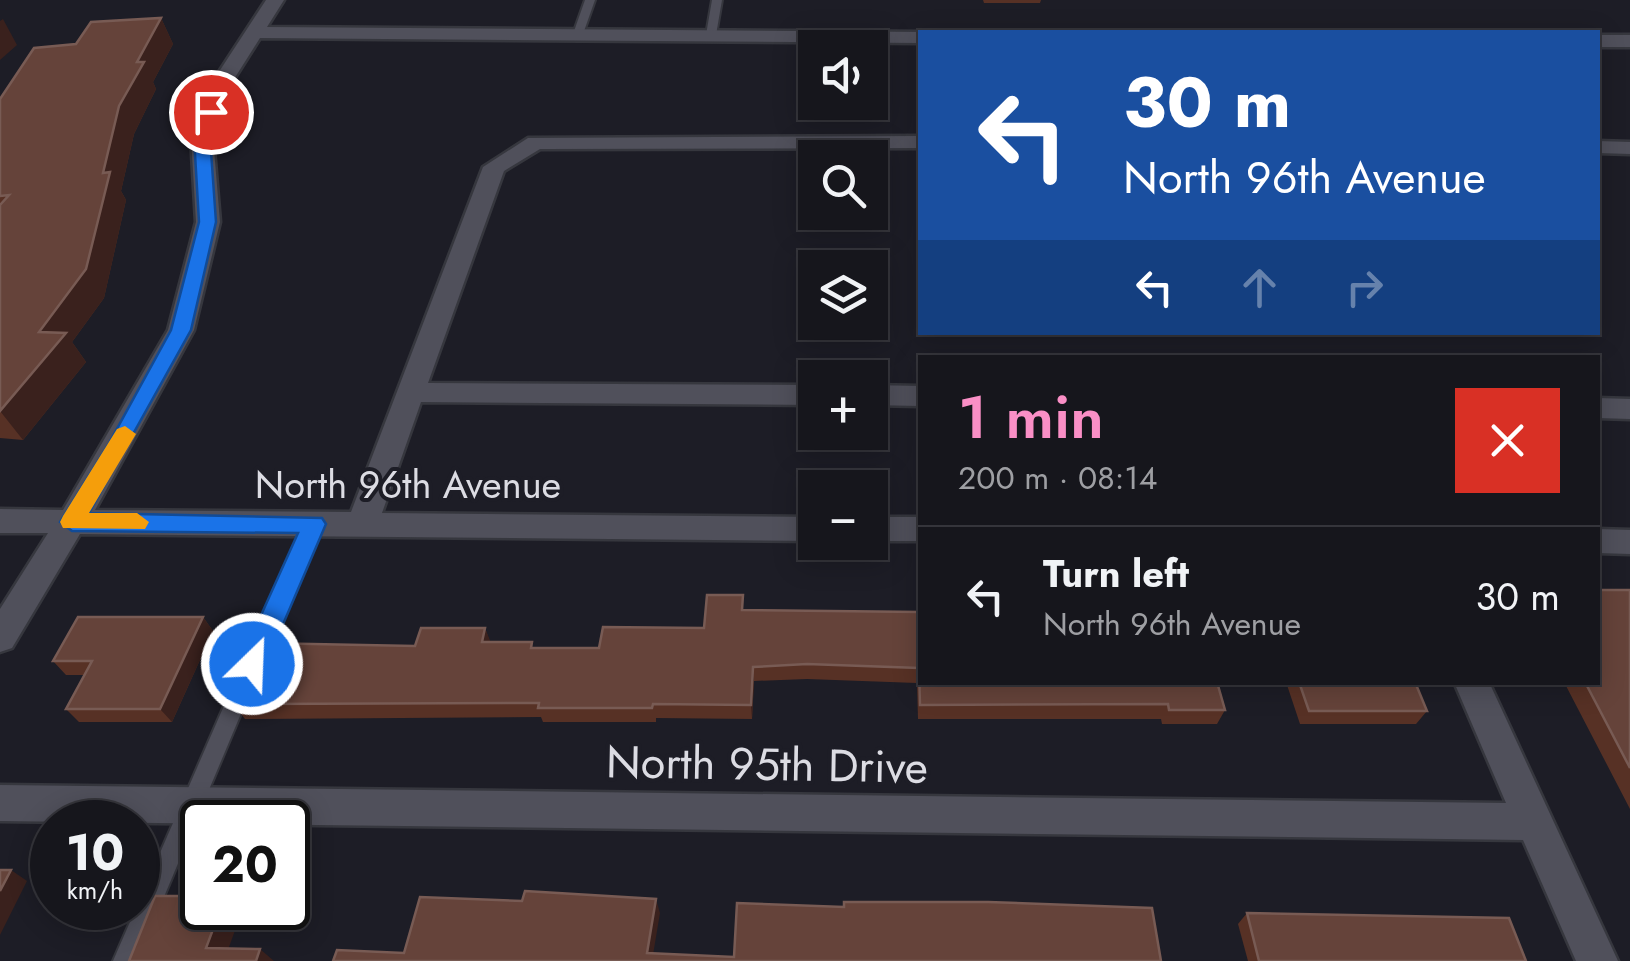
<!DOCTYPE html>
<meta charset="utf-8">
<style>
:root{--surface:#16161c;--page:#1f1f25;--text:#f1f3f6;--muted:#9e9fa3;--line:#35353b;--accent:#fa8fc6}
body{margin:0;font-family:Jost,sans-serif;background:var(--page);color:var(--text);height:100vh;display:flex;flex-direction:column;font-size:38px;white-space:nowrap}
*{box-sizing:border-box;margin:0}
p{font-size:32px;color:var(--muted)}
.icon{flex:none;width:55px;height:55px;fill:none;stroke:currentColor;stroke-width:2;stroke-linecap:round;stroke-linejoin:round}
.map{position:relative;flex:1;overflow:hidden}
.sheet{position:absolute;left:918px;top:355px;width:682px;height:330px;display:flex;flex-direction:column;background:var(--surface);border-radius:0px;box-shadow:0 5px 25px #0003,0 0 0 2px var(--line)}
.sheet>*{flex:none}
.hud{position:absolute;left:918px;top:30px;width:682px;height:305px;border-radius:0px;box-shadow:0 5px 25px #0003,0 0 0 2px var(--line);background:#1a4fa0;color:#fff;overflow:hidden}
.controls{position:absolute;left:798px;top:30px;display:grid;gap:20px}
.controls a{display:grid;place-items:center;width:90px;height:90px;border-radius:0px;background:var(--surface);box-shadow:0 5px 25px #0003,0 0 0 2px var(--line);font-size:50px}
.speed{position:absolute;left:30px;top:800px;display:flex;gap:20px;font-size:50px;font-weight:700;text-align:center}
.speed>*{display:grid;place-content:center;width:130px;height:130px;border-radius:50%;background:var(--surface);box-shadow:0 5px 25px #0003,0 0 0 2px var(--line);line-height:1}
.speed small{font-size:25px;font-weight:400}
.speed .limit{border:5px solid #111;border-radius:15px;background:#fff;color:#111}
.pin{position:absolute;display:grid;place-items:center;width:85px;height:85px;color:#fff;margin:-42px;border:5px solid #fff;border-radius:50%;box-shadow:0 2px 10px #0007}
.me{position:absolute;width:110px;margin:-55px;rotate:24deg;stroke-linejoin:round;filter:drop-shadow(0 0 8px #0008)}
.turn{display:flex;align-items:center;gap:35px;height:210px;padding:0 40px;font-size:45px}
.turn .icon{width:130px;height:130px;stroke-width:2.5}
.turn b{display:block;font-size:70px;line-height:85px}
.lanes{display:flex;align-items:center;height:95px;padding:0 40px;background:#0003;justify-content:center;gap:50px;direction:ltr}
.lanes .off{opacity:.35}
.round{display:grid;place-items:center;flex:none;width:105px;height:105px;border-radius:0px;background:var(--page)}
.headline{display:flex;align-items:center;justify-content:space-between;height:170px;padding:0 40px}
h1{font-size:60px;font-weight:600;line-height:75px;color:var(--accent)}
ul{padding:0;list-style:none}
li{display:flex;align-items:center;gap:30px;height:140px;padding:0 40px;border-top:2px solid var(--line)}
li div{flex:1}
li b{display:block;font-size:38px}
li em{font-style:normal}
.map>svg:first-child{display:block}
</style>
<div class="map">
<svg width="1630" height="961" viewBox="0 0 1630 961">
<rect width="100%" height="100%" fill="#1d1d26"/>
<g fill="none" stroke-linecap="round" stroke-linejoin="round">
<defs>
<g id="lane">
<path d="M585 0H595L583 34 578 37 573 34Z"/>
<path d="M712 0H722L716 35 711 38 706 35Z"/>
<path d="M314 517 320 519 323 524 264 661 261 667 254 670 247 667 244 661 305 524 308 519Z"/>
<path d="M243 676 250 679 253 685 137 961H113L233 685 236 679Z"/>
</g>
<g id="street">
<path d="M266 0H284L267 27 925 32H920V43L260 38 229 87 213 137 220 222 194 330 95 510 351 512 483 167 528 138 920 136V148L540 149 504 171 428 383 815 385V405L421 402 382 513 815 517V541L80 534 12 648 0 652V609L48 533H0V509L63 510 168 330 196 222 191 137 209 87Z"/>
<rect x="1598" y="35" width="32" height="12"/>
<path d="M1598 141 1630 142V154L1598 153Z"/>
<path d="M870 385 920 386V406L870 405Z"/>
<path d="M1598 398 1630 399V419L1598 418Z"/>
<rect x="870" y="517" width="50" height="24"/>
<path d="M1598 529 1630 530V554L1598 553Z"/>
<path d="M1454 682H1489L1618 961H1576L1523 840 0 821V785L1506 803Z"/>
</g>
</defs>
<use href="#lane" stroke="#36373e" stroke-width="4"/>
<use href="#street" stroke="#36373e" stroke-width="5"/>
<use href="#lane" fill="#50505b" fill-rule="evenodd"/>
<use href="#street" fill="#50505b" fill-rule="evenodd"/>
</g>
<g fill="#573125">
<path d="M983 0H1041L1040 3H984Z"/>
<path d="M161 18 173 44 153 82 156 89 134 134 121 191 126 200 104 298 72 342 86 362 23 440 0 438V99L76 44Z"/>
<path d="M1630 590V809L1564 682H1598Z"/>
<path d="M744 610 920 612V682H1248L1247 684H1217L1225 710 1217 724H1162L1161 719H918L917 683 807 679 754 681 752 719 656 718V722H543L541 717 245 719 233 704 415 646 485 628 490 642 534 648H599L704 628Z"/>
<path d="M203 617 213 631 172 722H79L66 709 85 675H66L53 661Z"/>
<path d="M1286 682H1415L1427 711 1416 724H1300Z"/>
<path d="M1247 913 1526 961H1248L1238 924Z"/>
</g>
<g fill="#3a211d">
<path d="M161 18 173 44 153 82 156 89 134 134 121 191 126 200 104 298 72 342 86 362 23 440 0 411 39 332 103 173 119 106 137 62Z"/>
<path d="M3 19 17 45 0 60V21Z"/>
<path d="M203 617 213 631 172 722 160 709Z"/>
<path d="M485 628 491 643 482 642Z"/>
<path d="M753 667 754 681 752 719 751 705Z"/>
<path d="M11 870 27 881 0 935V891Z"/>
<path d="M656 899 660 913 652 961 647 953Z"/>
<path d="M221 908H237L242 911 224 961 206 948Z"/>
<path d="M260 949 274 961H256Z"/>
</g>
<g fill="#65433a" stroke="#785b54" stroke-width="2.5">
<path d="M161 18 137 62H144L119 106 103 173 110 172 86 269 39 332 66 333 0 411V205L9 195 0 196V99L34 48 76 44 91 22Z"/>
<path d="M1598 590H1630V768L1585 682H1598Z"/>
<path d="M707 595H743L742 610 920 612V682H1217L1225 710H1169L1168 704 920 705 919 668 807 664 753 667 751 705 653 704 652 708H538L539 703 233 704 261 643 415 646 421 628H485L482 642H532L531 648H599L603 627 704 628Z"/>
<path d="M78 617H203L160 709H66L92 661H53Z"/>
<path d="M1299 682H1415L1427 711H1309Z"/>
<path d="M0 870H11L0 891Z"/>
<path d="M525 891 656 899 647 953 734 957 737 903 844 907V902H988L1152 908 1161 961H333L337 950 404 953 420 897 522 901Z"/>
<path d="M155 896H202V908H221L206 948 260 949 256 961H129Z"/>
<path d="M1247 913 1509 918 1526 961H1259Z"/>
</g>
<path fill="#1a73e8" stroke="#114b97" stroke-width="2.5" d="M211 107 219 112 210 137 216 222 191 330 89 513 322 518 326 524 266 664 262 672 252 676 243 672 239 664 298 533 72 531 60 522 108 445 171 330 199 222 194 137 203 112Z"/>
<path fill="#f59e0b" d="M125 426 136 434 89 513H137L149 522 145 529 63 528 60 522 63 516 117 429Z"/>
<g text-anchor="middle" stroke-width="8" stroke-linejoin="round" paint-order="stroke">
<g font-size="38" fill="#dcdce3" stroke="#1d1d26">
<text x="408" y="498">North 96th Avenue</text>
</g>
<g font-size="45" fill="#dcdce3" stroke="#1d1d26">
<text transform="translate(767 764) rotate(1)" y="16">North 95th Drive</text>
</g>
</g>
</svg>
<div class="controls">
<a><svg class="icon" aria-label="sound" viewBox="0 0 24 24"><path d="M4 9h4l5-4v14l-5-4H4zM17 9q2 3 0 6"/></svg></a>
<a><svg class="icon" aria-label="search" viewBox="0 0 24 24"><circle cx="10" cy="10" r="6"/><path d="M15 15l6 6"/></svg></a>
<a><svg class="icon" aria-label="layers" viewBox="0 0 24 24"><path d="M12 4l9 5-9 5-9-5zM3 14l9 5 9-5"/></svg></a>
<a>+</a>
<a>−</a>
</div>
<div class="speed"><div>10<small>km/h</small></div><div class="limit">20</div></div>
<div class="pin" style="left:211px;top:112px;background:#d93025"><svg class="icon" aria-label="arrive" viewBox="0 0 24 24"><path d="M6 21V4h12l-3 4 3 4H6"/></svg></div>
<svg class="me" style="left:252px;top:664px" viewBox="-20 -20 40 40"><circle r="17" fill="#1a73e8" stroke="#fff" stroke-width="3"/><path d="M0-11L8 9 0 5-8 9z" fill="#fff"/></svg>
<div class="hud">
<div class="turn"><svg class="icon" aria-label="left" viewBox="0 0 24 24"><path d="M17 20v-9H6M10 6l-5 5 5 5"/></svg><div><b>30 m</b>North 96th Avenue</div></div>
<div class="lanes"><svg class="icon" aria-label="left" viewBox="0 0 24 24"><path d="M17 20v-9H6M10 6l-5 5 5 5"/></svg><svg class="icon off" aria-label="ahead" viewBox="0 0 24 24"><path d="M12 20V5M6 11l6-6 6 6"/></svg><svg class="icon off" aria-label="right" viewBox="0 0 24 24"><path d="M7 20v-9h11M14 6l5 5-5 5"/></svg></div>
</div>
<section class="sheet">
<div class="headline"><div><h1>1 min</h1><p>200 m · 08:14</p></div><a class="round" style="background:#d93025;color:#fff"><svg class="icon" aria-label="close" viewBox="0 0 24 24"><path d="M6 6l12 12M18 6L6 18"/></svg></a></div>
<ul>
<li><svg class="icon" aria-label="left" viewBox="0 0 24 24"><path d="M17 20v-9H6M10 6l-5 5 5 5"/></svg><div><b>Turn left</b><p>North 96th Avenue</p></div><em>30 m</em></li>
</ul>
</section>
</div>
